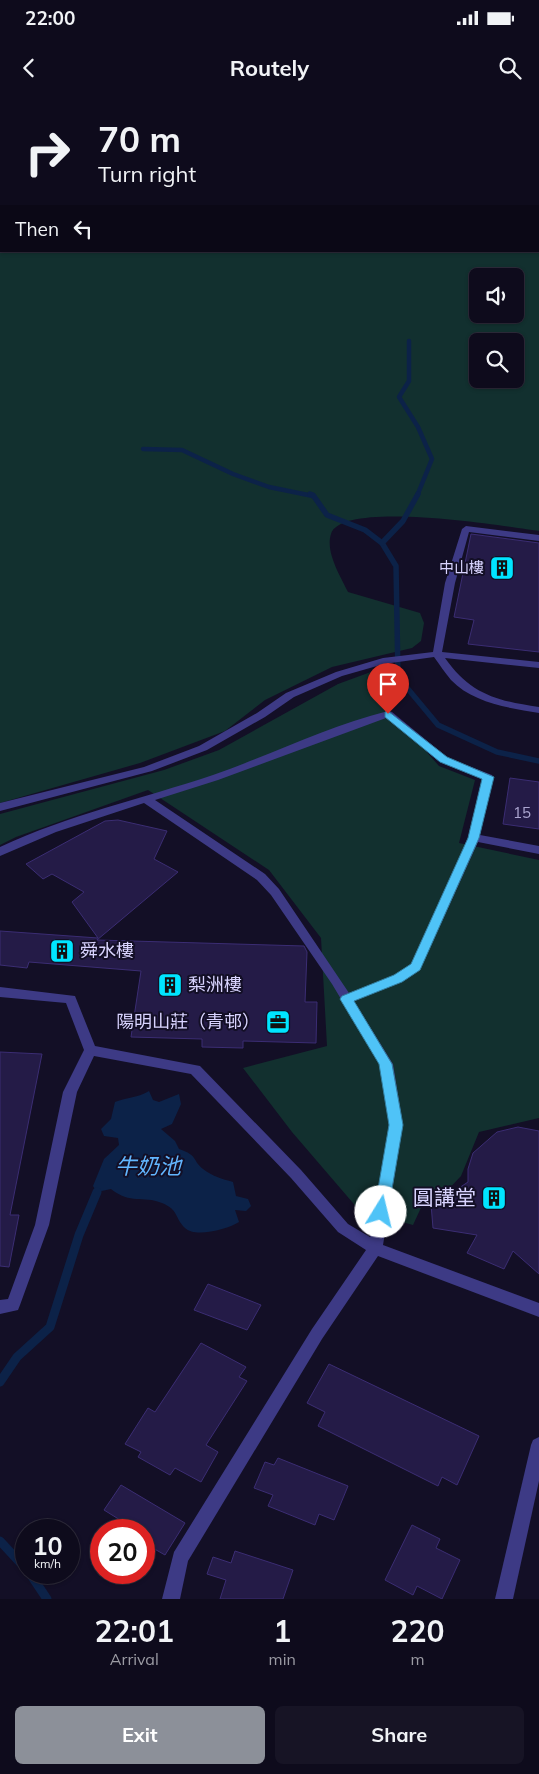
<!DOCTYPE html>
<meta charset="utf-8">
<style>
:root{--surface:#0e0b1c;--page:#171425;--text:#f1f3f6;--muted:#9b9ba3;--line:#2e2b3b;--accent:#8c9099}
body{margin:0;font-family:Mulish,"Noto Sans TC",sans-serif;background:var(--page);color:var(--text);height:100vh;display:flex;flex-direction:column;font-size:19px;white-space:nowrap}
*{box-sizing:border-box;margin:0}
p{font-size:16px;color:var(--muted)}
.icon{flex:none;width:28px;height:28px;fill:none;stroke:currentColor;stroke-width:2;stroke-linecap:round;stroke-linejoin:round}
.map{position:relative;height:1499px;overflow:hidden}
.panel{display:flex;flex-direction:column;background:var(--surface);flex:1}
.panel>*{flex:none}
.top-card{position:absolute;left:0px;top:0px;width:540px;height:152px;box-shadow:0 1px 4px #0004,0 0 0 1px var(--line);background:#0e0b1c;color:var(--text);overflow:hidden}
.tools{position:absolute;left:469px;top:168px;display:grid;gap:10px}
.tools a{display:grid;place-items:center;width:55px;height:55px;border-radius:8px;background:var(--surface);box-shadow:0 1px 4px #0004,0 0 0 1px var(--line);font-size:25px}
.speed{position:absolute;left:15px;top:1419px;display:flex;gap:10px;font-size:25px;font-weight:700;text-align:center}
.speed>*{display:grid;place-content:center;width:65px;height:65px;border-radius:50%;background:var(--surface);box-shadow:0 1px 4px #0004,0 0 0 1px var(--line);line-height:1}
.speed small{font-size:12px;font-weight:400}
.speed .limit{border:8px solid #d22;background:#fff;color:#111}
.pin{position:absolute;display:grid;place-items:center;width:42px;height:42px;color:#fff;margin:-51px -21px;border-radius:50% 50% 50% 0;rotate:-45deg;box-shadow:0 0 5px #0007}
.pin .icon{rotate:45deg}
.me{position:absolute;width:55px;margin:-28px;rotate:9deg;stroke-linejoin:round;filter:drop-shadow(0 0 4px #0008)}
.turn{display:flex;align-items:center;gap:18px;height:105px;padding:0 15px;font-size:22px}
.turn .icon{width:65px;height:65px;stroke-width:2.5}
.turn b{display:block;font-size:35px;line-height:42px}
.then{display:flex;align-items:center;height:48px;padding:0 15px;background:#0003;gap:10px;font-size:19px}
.eta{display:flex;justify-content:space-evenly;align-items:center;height:85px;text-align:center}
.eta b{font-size:30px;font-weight:700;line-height:35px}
.action{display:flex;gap:10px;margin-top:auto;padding:10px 15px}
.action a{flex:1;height:58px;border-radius:8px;background:var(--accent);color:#fff;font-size:20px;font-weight:700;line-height:58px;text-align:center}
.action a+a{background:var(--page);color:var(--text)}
.status{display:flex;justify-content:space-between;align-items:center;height:35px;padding:0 25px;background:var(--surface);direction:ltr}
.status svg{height:14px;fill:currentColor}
header{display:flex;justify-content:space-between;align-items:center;height:65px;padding:0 15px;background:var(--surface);font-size:22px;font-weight:700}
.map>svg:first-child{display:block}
</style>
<div class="status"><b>22:00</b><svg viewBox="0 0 49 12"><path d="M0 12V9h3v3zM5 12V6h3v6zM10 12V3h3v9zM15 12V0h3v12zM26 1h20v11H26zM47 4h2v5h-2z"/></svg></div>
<header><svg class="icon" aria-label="back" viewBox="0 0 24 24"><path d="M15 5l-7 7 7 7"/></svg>Routely<svg class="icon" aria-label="search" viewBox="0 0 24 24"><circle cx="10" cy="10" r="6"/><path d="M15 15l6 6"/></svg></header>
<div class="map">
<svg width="539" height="1499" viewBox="0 0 539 1499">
<rect width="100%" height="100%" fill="#130f26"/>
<g fill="#12302f" fill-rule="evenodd">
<path d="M0 0H539V431C509 427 342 399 331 434 325 452 341 477 348 492L420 513 424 523 421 541 412 548 332 567 265 600 225 631 140 663 0 703ZM1 1H539V151H1ZM478 176H515V214H478ZM478 241H515V279H478Z"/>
<path d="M379 569 389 609 439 666 475 680 459 743 539 760V1018L479 1032 461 1076 440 1098 425 1099 413 1125 359 1110 292 1032 243 968 327 946 321 838 269 770 148 690 16 737 0 745V714L164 670 219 650 338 584Z"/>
</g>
<path fill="#0c2248" d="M149 991 153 1000 159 1002 179 994 181 1004 172 1024 161 1029 175 1041 179 1049C199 1056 191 1059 203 1069 212 1076 222 1079 233 1082L236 1096 248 1099 251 1106 246 1111 235 1110 239 1122C228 1129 195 1138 185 1128 174 1117 179 1110 162 1103 142 1095 131 1105 111 1089L97 1092 93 1086 104 1059 119 1045 118 1038 104 1036 101 1029 111 1019 115 1002C127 997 138 998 149 991Z"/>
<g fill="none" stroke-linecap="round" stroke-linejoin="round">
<g stroke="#0c2248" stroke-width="4.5">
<path d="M409 241V281L399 297 418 327 432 359 417 396"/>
<path d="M143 349 182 350 233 374 269 387 313 396"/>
</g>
<g stroke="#0c2248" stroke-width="5.5">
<path d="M310 394 313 395 327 415 365 430 382 443 396 466 398 577 438 625 497 652 539 661"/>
<path d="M382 443 403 421 418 394"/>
</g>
<g stroke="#0c2248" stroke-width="9">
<path d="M0 1282 17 1257 50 1227 79 1135 97 1092"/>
<path d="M0 1441 26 1469"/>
<path d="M29 1472 47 1499"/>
</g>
</g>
<g fill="#241b47" stroke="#3b2d73">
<path d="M471 434 539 443V552L468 544 474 520 454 517Z"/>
<path d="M510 678 539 682V729L503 724Z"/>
<path d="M118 720 167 731 154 759 178 772 97 840 304 846 307 852 305 902H317L316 943 243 941V948L202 947V939L131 937 141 871 29 862 27 868 0 865V831L98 838 72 802 84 792 52 774 43 779 26 764 105 721Z"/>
<path d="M0 952 42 954 10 1115H19L9 1167 0 1166Z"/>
<path d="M518 1027 539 1031V1174L513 1151 504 1169 467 1153 477 1135 433 1128 431 1104 446 1105 453 1092 468 1082V1069L473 1053 497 1032Z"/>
<path d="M208 1184 261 1205 247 1230 194 1210Z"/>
<path d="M201 1243 246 1267 239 1277 247 1281 206 1345 218 1352 201 1382 175 1368 170 1375 138 1357 141 1352 125 1344 148 1308 155 1312Z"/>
<path d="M329 1264 479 1336 457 1385 442 1377 438 1386 318 1326 325 1312 307 1303Z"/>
<path d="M278 1358 348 1386 334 1420 319 1414 315 1425 268 1406 273 1395 254 1388 265 1362 274 1365Z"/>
<path d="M121 1385 185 1423 165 1455 144 1443V1430H121L125 1423 104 1410Z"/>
<path d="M412 1425 440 1439 436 1448 460 1460 442 1499 417 1486 413 1495 385 1480Z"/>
<path d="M235 1451 293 1470 283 1499H220L226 1480 207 1474 213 1457 231 1463Z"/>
</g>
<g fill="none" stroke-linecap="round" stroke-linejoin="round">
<g fill="#3d3a85" fill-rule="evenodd">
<path d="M466 426 539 435V441L469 432 455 483 442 552 539 562V568L445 558C470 594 497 601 539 607V613C509 608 473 603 451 580 445 573 440 565 434 557L384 564 342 576 294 597 265 617 207 650 152 671 0 711V703L144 667 199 646 257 613 286 593 336 572 383 558 433 552 445 483 462 429Z"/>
<path d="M388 611 392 612 448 658 492 675 493 677 480 735 539 746V754L478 742 420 870 402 882 354 901 393 964 403 1025 383 1145 539 1203V1217L378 1156 322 1239 188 1461 180 1499H162L174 1452 312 1229 366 1150 338 1132 291 1078 191 974 94 956 77 992 49 1125 20 1205 18 1210 0 1214V1200L8 1199 35 1125 63 992 84 950 66 903 0 897V887L75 896 95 946 200 966 301 1070 348 1124 370 1137 389 1025 380 964 332 884 271 795 257 780 144 703 56 732 0 756V747C68 715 141 699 213 675 271 655 328 626 388 611ZM386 618 440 662 482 679 468 738 411 864 394 876 349 893 279 789 265 774 155 700 218 680Z"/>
<path d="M539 1337V1381L513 1499H495L531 1345 533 1340Z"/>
</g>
</g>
<path fill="#4fc3f7" stroke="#337fa1" d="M388 611 447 657 494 677 479 738 420 870 402 882 354 901 392 964 403 1025 388 1112 386 1117 381 1119 376 1117 374 1112 389 1025 379 964 340 899 342 896 394 875 411 864 468 738 482 679 440 662 385 617V612Z"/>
<defs>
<symbol id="building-square" viewBox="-11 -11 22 22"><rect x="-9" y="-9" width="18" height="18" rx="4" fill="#00e5ff" stroke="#130f26"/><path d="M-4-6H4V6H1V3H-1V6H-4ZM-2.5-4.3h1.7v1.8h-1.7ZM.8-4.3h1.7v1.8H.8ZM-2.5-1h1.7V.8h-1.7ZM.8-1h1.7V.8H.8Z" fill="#111"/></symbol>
<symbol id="office-square" viewBox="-11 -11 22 22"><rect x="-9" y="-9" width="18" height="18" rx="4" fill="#00e5ff" stroke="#130f26"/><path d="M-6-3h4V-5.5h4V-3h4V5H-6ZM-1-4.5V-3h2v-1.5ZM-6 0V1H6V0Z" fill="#111"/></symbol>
</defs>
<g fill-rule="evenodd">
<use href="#building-square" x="488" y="454" width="28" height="28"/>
<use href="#building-square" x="48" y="837" width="28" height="28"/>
<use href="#building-square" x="156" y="871" width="28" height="28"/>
<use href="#office-square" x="264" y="908" width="28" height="28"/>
<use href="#building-square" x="480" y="1084" width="28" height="28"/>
</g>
<g text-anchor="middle" stroke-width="4" stroke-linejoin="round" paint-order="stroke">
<g font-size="15" fill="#d9d4ff" stroke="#130f26" text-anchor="end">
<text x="484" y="473">中山樓</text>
</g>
<g font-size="15" fill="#aca6d1">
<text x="522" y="718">15</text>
</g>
<g font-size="18" fill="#d9d4ff" stroke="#130f26" text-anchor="start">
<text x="80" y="857">舜水樓</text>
<text x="188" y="891">梨洲樓</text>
<text x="260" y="928" text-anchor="end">陽明山莊（青邨）</text>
</g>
<g font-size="21" fill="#d9d4ff" stroke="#130f26" text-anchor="end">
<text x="476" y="1105">圓講堂</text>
</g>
<g font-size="22" font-style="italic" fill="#62b6ff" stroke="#130f26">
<text x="148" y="1074">牛奶池</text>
</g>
</g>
</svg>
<div class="tools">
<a><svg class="icon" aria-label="sound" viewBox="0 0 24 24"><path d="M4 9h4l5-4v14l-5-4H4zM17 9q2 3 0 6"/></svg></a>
<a><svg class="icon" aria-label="search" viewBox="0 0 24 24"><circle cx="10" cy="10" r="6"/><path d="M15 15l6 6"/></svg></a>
</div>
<div class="speed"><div>10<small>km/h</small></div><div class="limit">20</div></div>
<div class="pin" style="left:388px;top:614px;background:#d93025"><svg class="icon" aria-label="arrive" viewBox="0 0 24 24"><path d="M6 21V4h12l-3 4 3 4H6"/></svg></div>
<svg class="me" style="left:381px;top:1112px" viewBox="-20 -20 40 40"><circle r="19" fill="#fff"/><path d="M0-13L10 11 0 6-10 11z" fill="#4fc3f7"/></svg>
<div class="top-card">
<div class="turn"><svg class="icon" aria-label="right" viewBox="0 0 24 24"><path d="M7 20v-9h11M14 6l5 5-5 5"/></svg><div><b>70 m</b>Turn right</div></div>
<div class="then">Then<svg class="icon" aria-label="left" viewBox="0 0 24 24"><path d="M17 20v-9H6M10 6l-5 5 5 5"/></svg></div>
</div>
</div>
<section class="panel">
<div class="eta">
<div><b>22:01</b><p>Arrival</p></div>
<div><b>1</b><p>min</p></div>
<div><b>220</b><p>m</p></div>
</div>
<div class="action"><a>Exit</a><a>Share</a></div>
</section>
